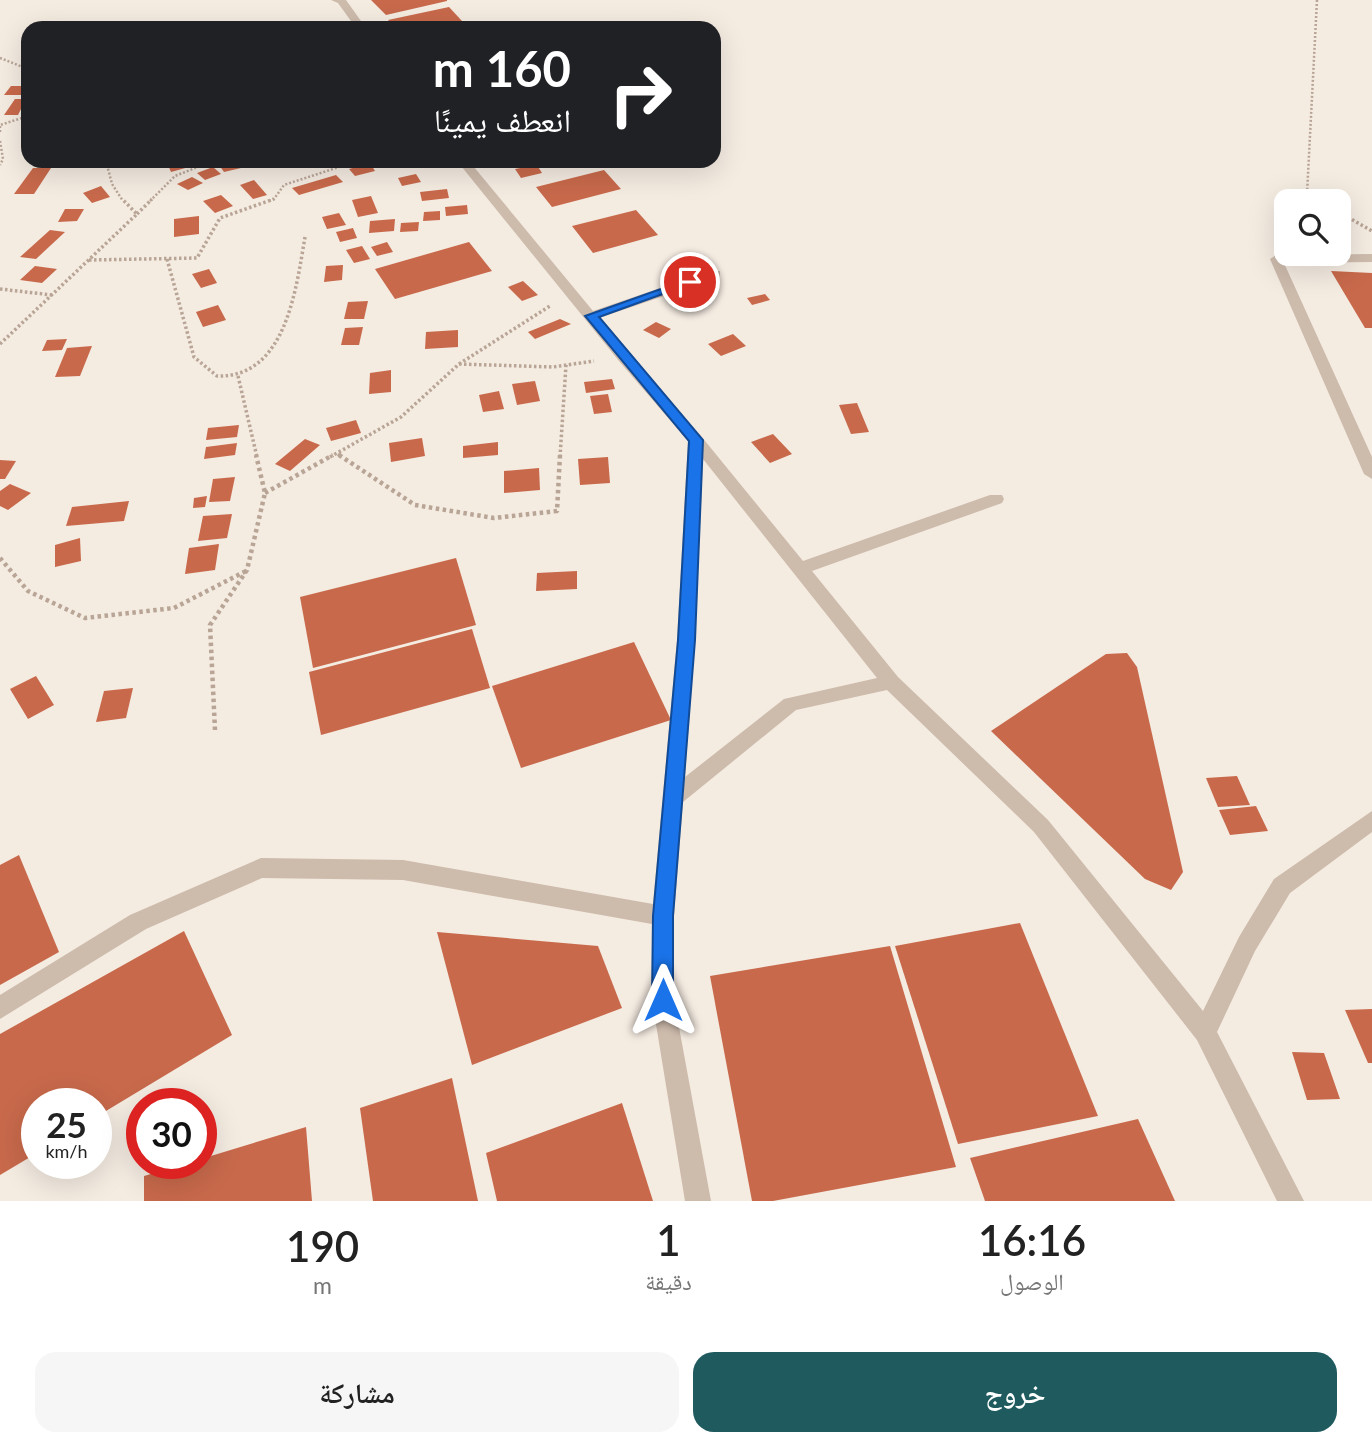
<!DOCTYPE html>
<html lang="ar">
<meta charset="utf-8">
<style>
:root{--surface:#fff;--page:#f6f6f6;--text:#222;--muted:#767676;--accent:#1f5a5e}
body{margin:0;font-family:Lato,"Noto Naskh Arabic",sans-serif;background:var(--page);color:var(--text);direction:rtl;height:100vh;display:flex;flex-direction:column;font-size:26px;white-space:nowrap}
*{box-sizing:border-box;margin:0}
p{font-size:23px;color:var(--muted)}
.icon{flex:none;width:38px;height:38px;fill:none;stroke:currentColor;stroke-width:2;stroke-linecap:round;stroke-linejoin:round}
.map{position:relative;height:1201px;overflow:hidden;direction:ltr}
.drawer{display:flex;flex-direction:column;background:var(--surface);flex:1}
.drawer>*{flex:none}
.hud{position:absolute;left:21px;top:21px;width:700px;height:147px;border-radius:21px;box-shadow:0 7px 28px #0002;direction:rtl;background:#202124;color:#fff;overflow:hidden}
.tools{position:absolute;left:1274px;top:189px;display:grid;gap:14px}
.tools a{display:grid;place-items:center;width:77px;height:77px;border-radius:14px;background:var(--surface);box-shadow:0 7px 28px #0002;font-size:35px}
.speed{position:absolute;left:21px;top:1088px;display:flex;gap:14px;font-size:35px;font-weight:700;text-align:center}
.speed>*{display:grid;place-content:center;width:91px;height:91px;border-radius:50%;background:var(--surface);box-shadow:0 7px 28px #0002;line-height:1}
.speed small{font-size:18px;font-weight:400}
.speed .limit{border:10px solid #d22;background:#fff;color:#111}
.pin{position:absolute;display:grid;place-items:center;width:60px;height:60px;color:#fff;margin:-30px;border:4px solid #fff;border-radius:50%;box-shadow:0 2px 7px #0007}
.me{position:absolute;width:77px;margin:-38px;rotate:0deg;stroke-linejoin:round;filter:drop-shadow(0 0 5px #0008)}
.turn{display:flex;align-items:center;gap:24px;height:147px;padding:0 35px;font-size:32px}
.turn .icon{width:91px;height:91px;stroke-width:2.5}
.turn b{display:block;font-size:49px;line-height:60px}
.eta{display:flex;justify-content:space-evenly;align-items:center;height:119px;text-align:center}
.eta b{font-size:42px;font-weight:600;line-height:49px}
.action{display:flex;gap:14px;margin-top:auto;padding:14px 35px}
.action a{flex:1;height:80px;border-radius:21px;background:var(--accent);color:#fff;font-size:28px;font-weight:600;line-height:80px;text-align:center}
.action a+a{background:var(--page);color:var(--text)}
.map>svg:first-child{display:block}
</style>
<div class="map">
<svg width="1372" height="1201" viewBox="0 0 1372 1201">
<rect width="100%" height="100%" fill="#f4ebe1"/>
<g fill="#c8694b">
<path d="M371 0H447V1L386 15Z"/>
<path d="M449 7 462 21 429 28H395L388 20Z"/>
<path d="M11 86H28V95H4Z"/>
<path d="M15 99H28V109H21L18 115H4Z"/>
<path d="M186 161 189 167 171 172 167 163Z"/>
<path d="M232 161H236L241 168 224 172 219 165Z"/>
<path d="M376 161H407L408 162 379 168Z"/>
<path d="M370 163 375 171 355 176 349 169Z"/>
<path d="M537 165 542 173 521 178 515 169Z"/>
<path d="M213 167 221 174 205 180 197 173Z"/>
<path d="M33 168H51L34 194H14Z"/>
<path d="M604 170 621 189 552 207 536 187Z"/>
<path d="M416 174 421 182 402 186 398 178Z"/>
<path d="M336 175 343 182 299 195 292 188Z"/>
<path d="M192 177 203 183 188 190 177 184Z"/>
<path d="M254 180 267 195 253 199 240 185Z"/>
<path d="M101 186 110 197 92 203 83 193Z"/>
<path d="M447 189 449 198 422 201 420 192Z"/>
<path d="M221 195 233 206 215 213 203 201Z"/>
<path d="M371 196 378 213 358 217 352 200Z"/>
<path d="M467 205 468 214 446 216 445 207Z"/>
<path d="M65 209H84L77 221 58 222Z"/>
<path d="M636 210 658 235 593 253 572 226Z"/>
<path d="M440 211V220L423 221 424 212Z"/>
<path d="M339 213 346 225 327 229 322 217Z"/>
<path d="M199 216V234L174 237V219Z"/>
<path d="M395 219 394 231 369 233 370 221Z"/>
<path d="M419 222 418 231 400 232 401 223Z"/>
<path d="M353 228 357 238 340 242 336 232Z"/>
<path d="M50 230 65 232 36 259 20 257Z"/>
<path d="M387 242 393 252 377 256 371 247Z"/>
<path d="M469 242 492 271 395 299 375 269Z"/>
<path d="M362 246 370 259 354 263 346 250Z"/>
<path d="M343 265 342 280 324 282 326 266Z"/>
<path d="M35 266 57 269 42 283 20 280Z"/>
<path d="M209 269 217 283 201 288 192 274Z"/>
<path d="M1331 271 1372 273V328H1365Z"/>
<path d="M523 281 538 295 522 301 508 287Z"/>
<path d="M765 294 770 300 752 305 747 298Z"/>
<path d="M368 301 364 319H344L348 302Z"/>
<path d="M218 305 226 320 203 327 196 312Z"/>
<path d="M560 319 571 324 535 339 528 332Z"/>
<path d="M656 322 671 329 659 338 643 330Z"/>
<path d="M363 327 359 345H341L345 328Z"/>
<path d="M458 330V347L425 349 426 332Z"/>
<path d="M733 334 746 346 721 356 708 344Z"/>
<path d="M67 339 62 350 42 351 47 340Z"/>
<path d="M92 346 80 376 55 377 67 348Z"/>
<path d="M391 370V392L369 394 370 373Z"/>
<path d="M612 379 615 389 586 393 584 382Z"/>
<path d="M535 381 540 401 517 405 512 384Z"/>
<path d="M499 391 504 409 483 412 479 395Z"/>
<path d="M608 394 612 412 594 414 590 396Z"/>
<path d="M857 403 869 432 851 434 839 405Z"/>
<path d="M356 420 361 433 331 441 326 428Z"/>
<path d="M239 425 237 437 206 440 208 428Z"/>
<path d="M773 434 792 454 770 463 751 442Z"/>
<path d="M422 438 425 456 391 462 389 443Z"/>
<path d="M305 439 320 445 290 471 275 464Z"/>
<path d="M498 442V455L463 458V446Z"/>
<path d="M237 443 235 455 204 459 206 447Z"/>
<path d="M608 457 610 483 580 485 578 459Z"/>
<path d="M0 460 16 461 5 479H0Z"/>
<path d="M539 468 540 490 504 493V471Z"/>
<path d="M235 477 230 501 209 502 213 479Z"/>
<path d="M10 484 31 493 8 510 0 506V491Z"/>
<path d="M207 496 205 507 193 508 194 498Z"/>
<path d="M129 501 124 521 66 526 72 507Z"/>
<path d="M232 514 227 538 198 541 203 516Z"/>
<path d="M80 538 81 561 55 567V545Z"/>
<path d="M219 544 215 570 185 574 189 548Z"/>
<path d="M456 558 476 625 313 668 300 597Z"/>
<path d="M577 571V589L536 591 537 573Z"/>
<path d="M472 629 490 688 321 735 309 672Z"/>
<path d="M634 642 671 720 521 768 492 686Z"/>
<path d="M1127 653 1137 667 1183 872 1171 890 1145 879 991 731 1106 654Z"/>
<path d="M36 676 54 705 28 719 10 689Z"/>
<path d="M133 688 126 718 96 722 104 691Z"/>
<path d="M1237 776 1250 805 1218 807 1206 778Z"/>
<path d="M1256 806 1268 831 1230 835 1219 810Z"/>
<path d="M19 855 59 952 0 985V865Z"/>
<path d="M1020 923 1098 1116 958 1144 895 946Z"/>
<path d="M184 931 232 1035 96 1117V1104H37V1153L0 1175V1034Z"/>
<path d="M437 932 598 946 622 1008 472 1065Z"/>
<path d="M890 946 956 1167 773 1201H752L710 976Z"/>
<path d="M1372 1009V1063H1368L1345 1010Z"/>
<path d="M1292 1052 1324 1053 1340 1099 1307 1100Z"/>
<path d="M452 1078 478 1201H373L360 1108Z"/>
<path d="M622 1103 653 1201H497L486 1153Z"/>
<path d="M1138 1119 1175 1201H985L970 1158Z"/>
<path d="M306 1127 312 1201H144V1176L185 1164H201V1159Z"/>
</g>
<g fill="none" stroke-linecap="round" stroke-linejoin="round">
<g stroke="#b9a596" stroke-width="2.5" stroke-dasharray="2 2" stroke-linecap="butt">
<path d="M1317 0 1307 194 1320 201"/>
<path d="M0 58 28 69"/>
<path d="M0 132V125L28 116"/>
<path d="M0 141 3 159 0 165"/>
<path d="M106 161 112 184 123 201"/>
<path d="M150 201 175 176 195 168 201 161"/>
<path d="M269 201 274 199 284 185 357 161"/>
</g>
<g stroke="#b9a596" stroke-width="3.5" stroke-dasharray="2.5 2.5" stroke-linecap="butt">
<path d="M1316 199 1320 201"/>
<path d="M1339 212 1372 231"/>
<path d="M137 214 152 199"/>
<path d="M167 259 194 357 217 376C286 378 296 289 305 237"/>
<path d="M89 260 197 258 220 218 274 199"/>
<path d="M0 289 52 295"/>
<path d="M0 344 137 214 122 199"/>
<path d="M459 364 553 367 594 361"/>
<path d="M238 376 257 457"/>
<path d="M338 454 342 457"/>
<path d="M330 457 401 417 459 364 550 306"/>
<path d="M560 457 566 365"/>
</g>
<g stroke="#b9a596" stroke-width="4.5" stroke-dasharray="3.5 3.5" stroke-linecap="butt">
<path d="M339 455 415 505 494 518 557 511 560 455"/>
<path d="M265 493 333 455"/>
<path d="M0 558 28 591 85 618 174 608 246 571"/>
<path d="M215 730 210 625 247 570 265 493 256 455"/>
</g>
<g fill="#cdbbac" fill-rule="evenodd">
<path d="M331 0H346L366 28H356L338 3Z"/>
<path d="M457 161H469L593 311 710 271H720V277L599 318 701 436 803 561 990 495H1002L1004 499 1002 503 812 571 898 677 1048 820 1203 1011 1239 937 1274 879 1372 811V832L1290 893 1255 951 1217 1032 1304 1201H1277L1197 1040 1034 832 887 690 796 710 683 802 674 916V1000L711 1201H685L652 1000V924L403 880 262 878 146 929 0 1019V995L130 915 261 858 403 860 653 904 677 640 688 441 619 361ZM703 459 877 678 784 699 685 777 695 640Z"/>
<path d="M1372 254V262L1284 263 1372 457V479L1364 474 1270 259 1276 255Z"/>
</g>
</g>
<path fill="#1a73e8" stroke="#114b97" stroke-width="2" d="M686 280 696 282 599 317 703 440 695 640 673 916V1000L670 1007 663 1010 655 1007 652 1000 653 916 678 640 689 441 585 316Z"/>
</svg>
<div class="tools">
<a><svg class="icon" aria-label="search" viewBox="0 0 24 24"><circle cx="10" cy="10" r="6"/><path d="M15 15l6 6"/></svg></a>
</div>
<div class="speed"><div>25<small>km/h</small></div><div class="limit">30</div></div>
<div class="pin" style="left:690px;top:282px;background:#d93025"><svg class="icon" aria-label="arrive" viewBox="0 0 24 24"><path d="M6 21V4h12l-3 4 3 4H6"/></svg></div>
<svg class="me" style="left:663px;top:1000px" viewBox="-20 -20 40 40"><path d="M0-17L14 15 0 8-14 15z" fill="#1a73e8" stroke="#fff" stroke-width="4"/></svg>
<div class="hud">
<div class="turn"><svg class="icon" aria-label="right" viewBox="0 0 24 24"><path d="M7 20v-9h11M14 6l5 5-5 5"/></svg><div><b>160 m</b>انعطف يمينًا</div></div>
</div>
</div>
<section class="drawer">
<div class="eta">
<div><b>16:16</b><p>الوصول</p></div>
<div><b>1</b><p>دقيقة</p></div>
<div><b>190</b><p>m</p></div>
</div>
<div class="action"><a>خروج</a><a>مشاركة</a></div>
</section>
